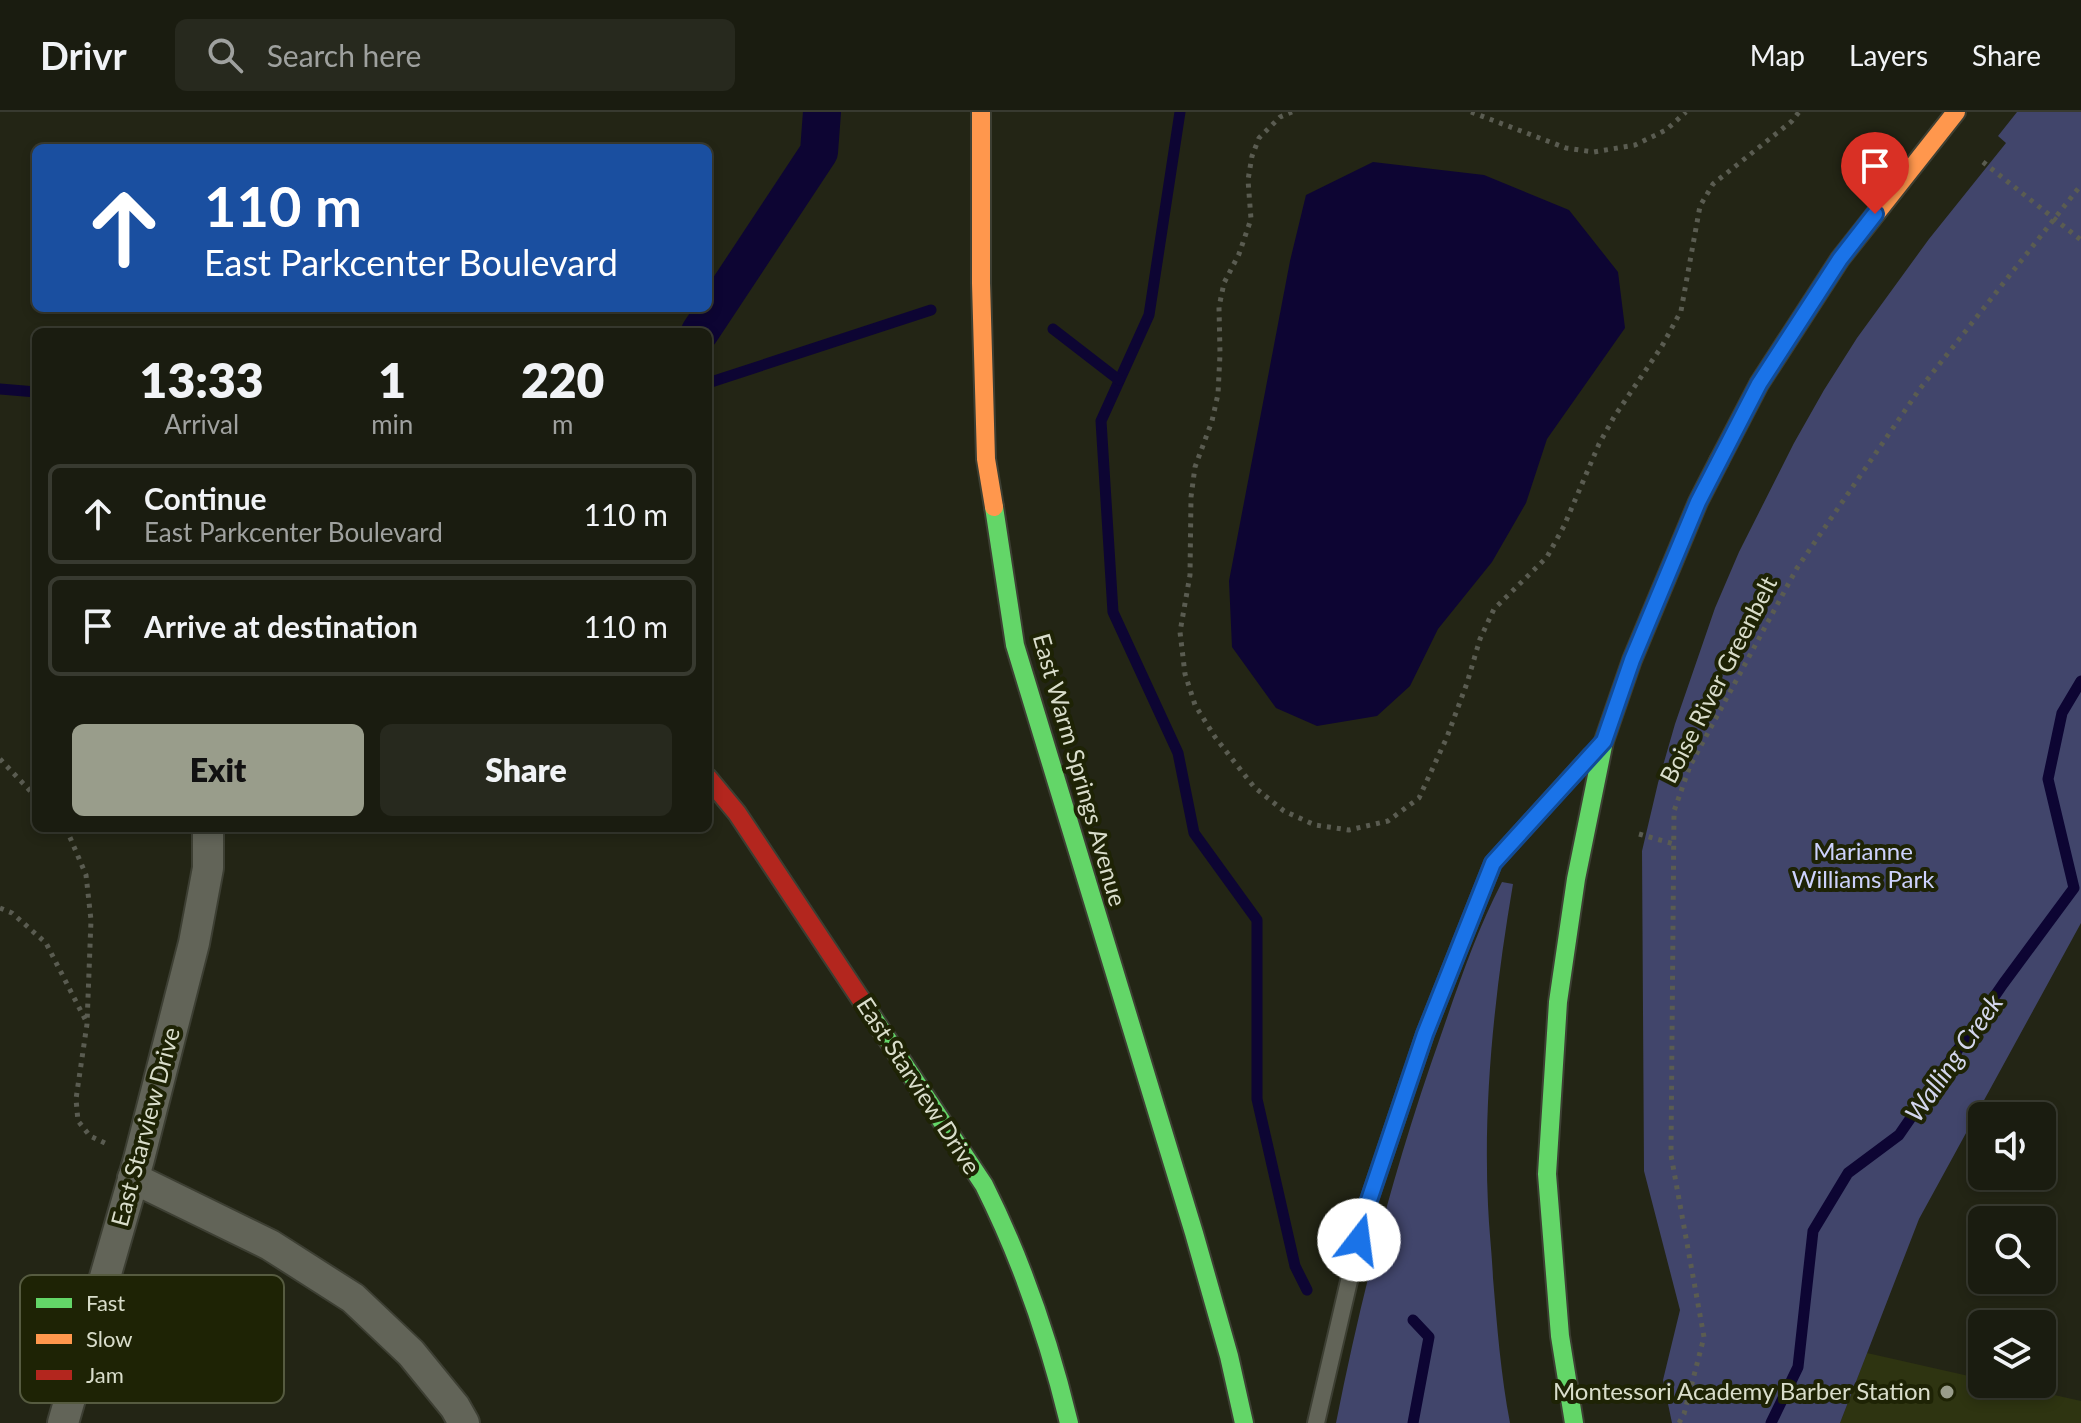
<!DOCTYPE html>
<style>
:root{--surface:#1a1c10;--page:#27291e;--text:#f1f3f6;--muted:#9fa19f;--line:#383a30;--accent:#999d8b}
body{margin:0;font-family:Lato,sans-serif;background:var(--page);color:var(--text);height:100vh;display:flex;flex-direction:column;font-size:30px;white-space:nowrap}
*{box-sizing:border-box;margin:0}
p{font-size:26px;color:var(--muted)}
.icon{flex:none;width:44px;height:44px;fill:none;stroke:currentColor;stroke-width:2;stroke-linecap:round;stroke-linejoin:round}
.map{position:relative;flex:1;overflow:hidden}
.details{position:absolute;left:32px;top:216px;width:680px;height:504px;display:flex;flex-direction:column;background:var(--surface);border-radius:12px;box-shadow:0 4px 12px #0003,0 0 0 2px var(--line)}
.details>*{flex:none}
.guide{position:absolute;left:32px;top:32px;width:680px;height:168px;border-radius:12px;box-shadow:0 4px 12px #0003,0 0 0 2px var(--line);background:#1a4fa0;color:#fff;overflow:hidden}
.tools{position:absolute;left:1968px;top:990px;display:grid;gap:16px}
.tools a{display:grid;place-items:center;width:88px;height:88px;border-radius:12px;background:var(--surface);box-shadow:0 4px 12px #0003,0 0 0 2px var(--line);font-size:40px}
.pin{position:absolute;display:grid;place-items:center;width:68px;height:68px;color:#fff;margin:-82px -34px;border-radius:50% 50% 50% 0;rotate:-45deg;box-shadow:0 0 8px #0007}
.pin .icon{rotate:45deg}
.me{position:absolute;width:88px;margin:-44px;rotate:15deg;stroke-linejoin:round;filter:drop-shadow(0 0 6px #0008)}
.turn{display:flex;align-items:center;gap:28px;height:168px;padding:0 40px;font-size:36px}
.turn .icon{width:104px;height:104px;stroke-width:2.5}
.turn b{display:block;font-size:56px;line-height:68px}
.eta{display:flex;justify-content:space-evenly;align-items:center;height:136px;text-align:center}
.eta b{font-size:48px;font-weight:800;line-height:56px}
.cta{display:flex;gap:16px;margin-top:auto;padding:16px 40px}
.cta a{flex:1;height:92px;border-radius:12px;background:var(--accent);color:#111;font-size:32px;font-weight:800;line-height:92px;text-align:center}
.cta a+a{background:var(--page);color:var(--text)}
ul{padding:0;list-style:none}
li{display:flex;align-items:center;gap:24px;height:100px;margin:0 16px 12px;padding:0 24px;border:4px solid var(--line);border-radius:12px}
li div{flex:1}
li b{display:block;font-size:30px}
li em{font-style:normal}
header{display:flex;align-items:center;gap:48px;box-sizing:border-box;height:112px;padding:0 40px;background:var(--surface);border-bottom:2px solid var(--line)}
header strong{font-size:38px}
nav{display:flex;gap:44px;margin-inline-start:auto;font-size:28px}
.search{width:560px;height:72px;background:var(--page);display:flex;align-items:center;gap:20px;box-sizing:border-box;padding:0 28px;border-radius:12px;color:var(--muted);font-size:30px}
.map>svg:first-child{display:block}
</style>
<header>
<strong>Drivr</strong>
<div class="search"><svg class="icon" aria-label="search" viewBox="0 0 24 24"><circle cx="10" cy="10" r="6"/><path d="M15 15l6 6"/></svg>Search here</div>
<nav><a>Map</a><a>Layers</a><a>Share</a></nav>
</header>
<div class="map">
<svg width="2081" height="1311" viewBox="0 0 2081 1311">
<rect width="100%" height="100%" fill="#232515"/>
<path fill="#2e3411" d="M1867 1241 1982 1267V1272H2006L2081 1289V1311H1840Z"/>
<g fill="#41456b">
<path d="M2017 0H2081V811L1919 1107 1840 1311H1672L1663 1268 1680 1198 1644 1059 1642 739 1658 671 1675 612 1715 496 1739 440 1794 331 1824 278 1857 226 1929 127 2006 31 1998 24Z"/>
<path d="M1502 770 1513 772C1495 878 1483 986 1488 1093 1489 1117 1492 1142 1493 1166 1497 1214 1501 1264 1510 1311H1336C1362 1179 1396 1049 1441 923 1459 871 1477 818 1502 770Z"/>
</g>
<path fill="#0d0533" d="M1373 50 1484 63 1569 98 1618 160 1625 216 1547 327 1526 391 1492 450 1438 517 1410 574 1377 604 1317 614 1276 596 1232 535 1229 469 1290 149 1306 83Z"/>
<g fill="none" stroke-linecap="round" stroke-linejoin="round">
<g stroke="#0d0533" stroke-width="11">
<path d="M1180 0 1149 203 1101 309 1113 500 1178 641 1194 721 1257 808V987L1295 1154 1307 1178"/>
<path d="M1053 217 1119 268"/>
<path d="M708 271 931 198"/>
<path d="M0 277 36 280"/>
<path d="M1413 1208 1429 1225 1413 1311"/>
<path d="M1771 1311 1798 1255 1813 1119 1848 1061 1899 1023 2003 872 2074 776 2048 667 2062 601 2081 569"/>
</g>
<path stroke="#0d0533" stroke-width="38" d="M700 220 819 40 822 0"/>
<defs>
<path id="lane" d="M1316 1311 1365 1100 1425 922 1493 751 1591 643"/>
<g id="street">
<path d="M133 1066 270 1133 353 1186 411 1241 455 1295 464 1311"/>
<path d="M63 1311 139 1047 194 831 208 756V716"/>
</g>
<g id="fast">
<path d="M994 395 1015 533 1194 1121 1229 1244 1244 1311"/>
<path d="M862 889 984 1073C1022 1149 1049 1228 1069 1311"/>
<path d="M1574 1311 1560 1224 1547 1062 1558 890 1576 767 1604 629 1632 548 1698 390 1719 349"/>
</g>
<g id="slow">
<path d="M981 0V171L986 347 994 395"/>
<path d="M1719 349 1759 272 1840 147 1956 0"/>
</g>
<path id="jam" d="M708 666 737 701 862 889"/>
</defs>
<use href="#lane" stroke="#3d3f33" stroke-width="20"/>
<use href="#street" stroke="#3d3f33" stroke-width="34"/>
<use href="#fast" stroke="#3d3f33" stroke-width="22"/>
<use href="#slow" stroke="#3d3f33" stroke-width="22"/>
<use href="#jam" stroke="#3d3f33" stroke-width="22"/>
<g stroke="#5a5c51" stroke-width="5" stroke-dasharray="4 6" stroke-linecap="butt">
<path d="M1292 0 1280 5 1259 26 1252 44 1248 68 1251 107 1239 142 1224 171 1219 195 1220 242 1218 282 1212 309 1195 355 1191 385 1190 463 1180 520 1185 562 1195 593 1215 625 1254 675 1284 699 1315 713 1349 718 1388 709 1419 686 1447 625 1467 571 1480 527 1494 497 1547 445 1564 414 1599 332 1614 305 1662 234 1681 199 1700 94 1713 72 1792 9 1799 0"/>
<path d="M1471 0 1566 36 1594 40 1635 33 1666 18 1686 0"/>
<path d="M1983 50 2081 128"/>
<path d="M0 647 36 685"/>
<path d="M66 716 86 763 91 808 87 912 76 987 78 1009 90 1024 109 1033"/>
<path d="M1639 722 1674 732"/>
<path d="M0 796 12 801 46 831 87 911"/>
<path d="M1679 1311 1684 1302 1704 1225 1671 1043 1674 699 1690 654 1797 456 1919 278 2081 73"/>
</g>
<use href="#lane" stroke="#626458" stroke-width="16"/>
<use href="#street" stroke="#626458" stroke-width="30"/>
<use href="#fast" stroke="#63d668" stroke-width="18"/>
<use href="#slow" stroke="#ff974d" stroke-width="18"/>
<use href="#jam" stroke="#b3261e" stroke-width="18"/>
</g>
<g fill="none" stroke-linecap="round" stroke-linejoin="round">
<defs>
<path id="route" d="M1359 1128 1365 1100 1425 922 1493 751 1604 629 1632 548 1698 390 1759 272 1840 147 1875 102"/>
</defs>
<use href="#route" stroke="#114b97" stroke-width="20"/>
<use href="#route" stroke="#1a73e8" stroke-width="14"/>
</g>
<circle fill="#999d8b" stroke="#1e2305" stroke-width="3" cx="1947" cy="1280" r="8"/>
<g text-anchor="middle" stroke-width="8" stroke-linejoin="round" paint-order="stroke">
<g font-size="24" fill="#d9ddcb" stroke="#1e2305">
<text transform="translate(1719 568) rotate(-63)" y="8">Boise River Greenbelt</text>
<text transform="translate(1079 658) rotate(74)" y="8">East Warm Springs Avenue</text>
<text transform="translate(918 974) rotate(57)" y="8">East Starview Drive</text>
<text transform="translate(146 1015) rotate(-75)" y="8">East Starview Drive</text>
</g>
<g font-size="24" fill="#cdd2fd" stroke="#1e2305">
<text x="1863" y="748">Marianne<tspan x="1863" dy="28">Williams Park</tspan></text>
</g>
<g font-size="24" fill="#d9ddcb" stroke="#1e2305" text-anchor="end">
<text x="1931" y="1288">Montessori Academy Barber Station</text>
</g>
<g font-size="26" font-style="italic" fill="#d3d6ec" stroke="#1e2305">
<text transform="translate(1954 946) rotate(-55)" y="9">Walling Creek</text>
</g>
</g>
<rect x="20" y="1163" width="264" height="128" rx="12" fill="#1e2305" stroke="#565b40" stroke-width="2"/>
<rect x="36" y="1186" width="36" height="10" fill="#63d668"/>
<rect x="36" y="1222" width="36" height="10" fill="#ff974d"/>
<rect x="36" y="1258" width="36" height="10" fill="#b3261e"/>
<g font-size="22" fill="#d9ddcb">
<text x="86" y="1199">Fast</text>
<text x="86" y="1235">Slow</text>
<text x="86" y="1271">Jam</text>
</g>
</svg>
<div class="tools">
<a><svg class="icon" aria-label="sound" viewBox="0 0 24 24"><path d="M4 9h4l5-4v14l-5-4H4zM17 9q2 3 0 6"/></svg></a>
<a><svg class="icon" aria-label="search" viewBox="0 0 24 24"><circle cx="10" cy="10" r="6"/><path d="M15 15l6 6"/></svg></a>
<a><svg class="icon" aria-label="layers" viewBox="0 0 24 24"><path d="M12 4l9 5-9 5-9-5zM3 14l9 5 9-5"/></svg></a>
</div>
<div class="pin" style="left:1875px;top:102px;background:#d93025"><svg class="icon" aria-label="arrive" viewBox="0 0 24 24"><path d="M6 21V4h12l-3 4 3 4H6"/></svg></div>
<svg class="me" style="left:1359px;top:1128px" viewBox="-20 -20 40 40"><circle r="19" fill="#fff"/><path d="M0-13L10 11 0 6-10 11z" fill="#1a73e8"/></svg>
<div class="guide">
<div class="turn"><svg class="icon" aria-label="ahead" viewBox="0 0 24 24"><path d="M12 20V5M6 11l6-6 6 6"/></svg><div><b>110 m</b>East Parkcenter Boulevard</div></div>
</div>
<section class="details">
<div class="eta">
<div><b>13:33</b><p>Arrival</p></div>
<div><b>1</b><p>min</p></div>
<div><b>220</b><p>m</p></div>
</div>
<ul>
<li><svg class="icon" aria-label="ahead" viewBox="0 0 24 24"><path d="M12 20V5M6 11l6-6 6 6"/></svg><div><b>Continue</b><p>East Parkcenter Boulevard</p></div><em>110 m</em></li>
<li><svg class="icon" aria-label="arrive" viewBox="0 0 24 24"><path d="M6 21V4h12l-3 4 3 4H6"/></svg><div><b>Arrive at destination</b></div><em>110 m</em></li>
</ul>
<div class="cta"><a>Exit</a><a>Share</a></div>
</section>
</div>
